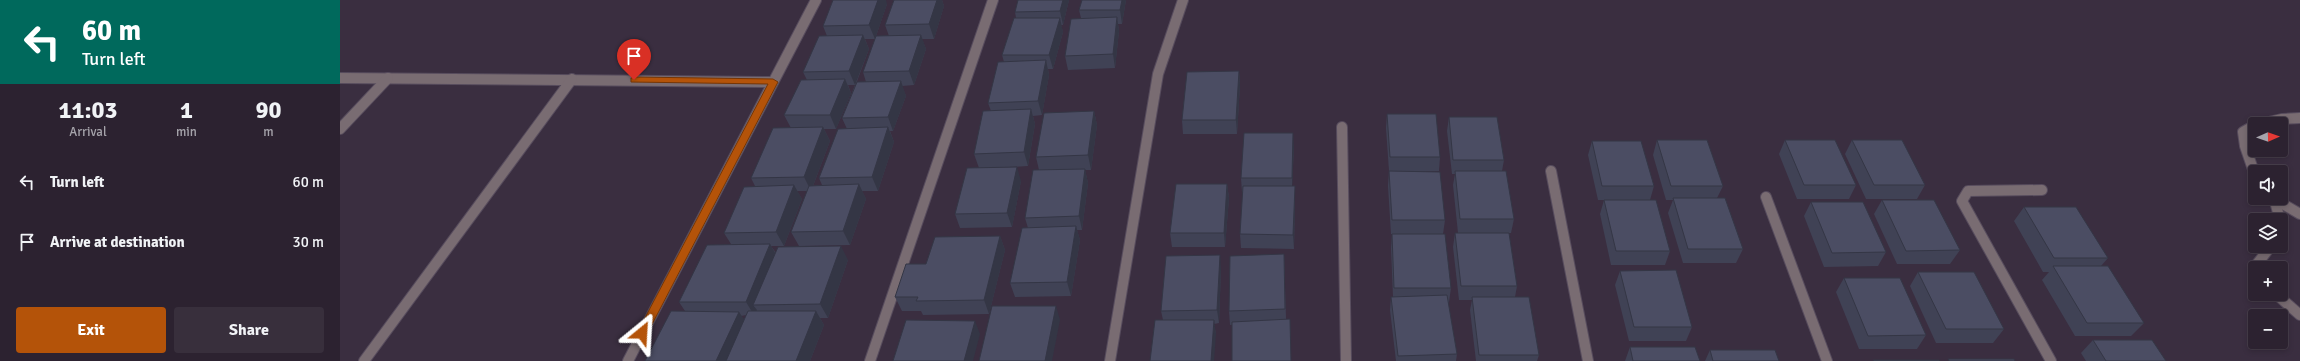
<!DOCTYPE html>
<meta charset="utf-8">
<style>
:root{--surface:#2c2230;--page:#382f3c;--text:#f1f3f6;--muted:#a6a4ab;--line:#483f4c;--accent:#b45309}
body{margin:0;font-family:Signika,sans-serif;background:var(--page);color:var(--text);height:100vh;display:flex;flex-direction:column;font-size:15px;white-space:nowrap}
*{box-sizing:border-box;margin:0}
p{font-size:13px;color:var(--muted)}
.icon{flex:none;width:22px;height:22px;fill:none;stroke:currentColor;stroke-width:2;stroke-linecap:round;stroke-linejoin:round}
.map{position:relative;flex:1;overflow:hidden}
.details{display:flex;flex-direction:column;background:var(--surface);width:340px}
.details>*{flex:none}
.top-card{background:#00695c;color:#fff;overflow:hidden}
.needle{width:26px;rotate:88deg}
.tools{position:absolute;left:1908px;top:117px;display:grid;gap:8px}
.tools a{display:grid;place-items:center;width:40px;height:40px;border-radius:4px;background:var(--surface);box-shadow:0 2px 6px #0003,0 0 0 1px var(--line);font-size:20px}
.pin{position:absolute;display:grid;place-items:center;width:34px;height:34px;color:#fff;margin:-41px -17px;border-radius:50% 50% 50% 0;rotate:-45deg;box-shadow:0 0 4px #0007}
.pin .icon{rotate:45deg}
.me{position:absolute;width:44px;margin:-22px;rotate:27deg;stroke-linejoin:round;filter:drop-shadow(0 0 3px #0008)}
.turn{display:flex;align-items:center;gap:14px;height:84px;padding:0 16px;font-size:18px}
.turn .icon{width:52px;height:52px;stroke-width:2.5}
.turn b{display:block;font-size:28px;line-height:34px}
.eta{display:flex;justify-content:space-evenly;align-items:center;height:68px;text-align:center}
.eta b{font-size:24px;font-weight:700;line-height:28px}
.button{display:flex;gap:8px;margin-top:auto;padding:8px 16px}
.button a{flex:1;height:46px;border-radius:4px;background:var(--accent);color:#fff;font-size:16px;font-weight:700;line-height:46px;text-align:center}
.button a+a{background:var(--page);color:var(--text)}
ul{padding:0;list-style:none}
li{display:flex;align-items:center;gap:12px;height:60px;padding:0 16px}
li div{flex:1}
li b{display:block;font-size:15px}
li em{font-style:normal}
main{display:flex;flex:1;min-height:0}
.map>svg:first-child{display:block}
</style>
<main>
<section class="details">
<div class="top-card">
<div class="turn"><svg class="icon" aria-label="left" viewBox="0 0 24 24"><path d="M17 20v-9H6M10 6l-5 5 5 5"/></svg><div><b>60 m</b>Turn left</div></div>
</div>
<div class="eta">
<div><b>11:03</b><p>Arrival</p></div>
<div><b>1</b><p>min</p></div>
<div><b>90</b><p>m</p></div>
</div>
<ul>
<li><svg class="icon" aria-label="left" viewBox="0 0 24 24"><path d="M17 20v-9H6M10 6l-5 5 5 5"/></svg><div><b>Turn left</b></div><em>60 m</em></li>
<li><svg class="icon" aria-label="arrive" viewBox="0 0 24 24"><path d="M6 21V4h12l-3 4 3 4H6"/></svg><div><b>Arrive at destination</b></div><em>30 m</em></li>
</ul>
<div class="button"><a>Exit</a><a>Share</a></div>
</section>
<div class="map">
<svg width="1960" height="361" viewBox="0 0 1960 361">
<rect width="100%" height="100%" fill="#3a2e40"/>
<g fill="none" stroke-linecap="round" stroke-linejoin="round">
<defs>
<g id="minor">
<path d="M0 78 433 82"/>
<path d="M1920 124 1942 119 1960 118"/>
<path d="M1915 125 1903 132 1905 146 1915 175"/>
<path d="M1002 127 1006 361"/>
<path d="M0 129 48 78"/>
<path d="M1211 171 1248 361"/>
<path d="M1702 190 1628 191 1622 201 1711 361"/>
<path d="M1426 197 1487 361"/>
<path d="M1934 198 1940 220"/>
<path d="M1936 200 1960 214"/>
<path d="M1941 223 1943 231 1941 234"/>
<path d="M1918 268 1917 264 1931 246"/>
<path d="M1936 294 1960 315"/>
<path d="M24 361 232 79"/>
<path d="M288 361 476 0"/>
<path d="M530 361 653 0"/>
<path d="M770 361 818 74 843 0"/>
</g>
</defs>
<use href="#minor" stroke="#574c5d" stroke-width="12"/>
<use href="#minor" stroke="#796c72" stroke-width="10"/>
</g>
<g fill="#404255" fill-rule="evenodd">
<path d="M554 0H606H602L604 6 594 39H582L586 49 574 85 562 86 566 96 553 131H550L554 142 538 191H522L526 199 510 245 459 246 451 232 468 191H457L462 199 444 246H431L436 253 508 260 488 318H480L484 325 470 361 345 311 339 302 391 244 384 233 415 186 411 178 451 128 444 115 467 80 463 72 487 36 483 26 547 4 535 39H525L529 49 516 84 526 82 523 72 549 36 545 25ZM508 85H515L502 118 507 129 479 178 482 185 473 186 490 141 484 129H496L511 93ZM406 315 404 320 401 316Z"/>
<path d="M729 0 723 25H721L723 32 713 69H708L709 75 702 115 693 116 695 124 688 166 651 168 681 181 672 227 620 228 615 214 639 168 634 154 651 111 648 103 664 62 662 55 676 18 675 12Z"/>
<path d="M786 0 782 24H778L779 31 775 68 728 70 725 56 741 18 739 10Z"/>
<path d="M899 71 900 85 897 134H843L842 120Z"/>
<path d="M754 111 757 125 751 170H745L748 183 742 230H737L740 240 731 296 675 297 670 283 688 228 685 218 699 170 696 157Z"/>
<path d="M1047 114 1100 157 1099 171H1049L1046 128Z"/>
<path d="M1109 117 1164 160 1162 171 1174 219 1171 233H1169L1177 286 1175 297 1199 355 1197 361H1136L1130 310 1132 300H1119L1113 247 1115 233H1118L1113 185 1115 174H1112L1107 131Z"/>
<path d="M1317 140 1383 186 1377 198 1403 249 1396 263H1343L1328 213 1333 200H1326L1313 155Z"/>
<path d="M1445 140 1516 185 1509 199H1457L1439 154Z"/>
<path d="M1512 140 1585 185 1577 199H1526L1505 154Z"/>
<path d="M1252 141 1314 186 1310 200 1330 251 1325 265H1271L1260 214 1264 200H1258L1248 155Z"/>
<path d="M954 147 952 186H955V200L954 249 901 248 900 234 903 192H902L901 178Z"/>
<path d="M1049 171 1105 220 1103 234H1051L1048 186Z"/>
<path d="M887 184 889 198 885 247H832L830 233Z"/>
<path d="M1542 200 1620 250 1610 264H1557L1534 214Z"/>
<path d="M1471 202 1546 252 1538 266 1484 267 1464 216Z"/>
<path d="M1684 207 1768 258 1761 266 1804 323 1791 336H1735L1702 280 1709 272H1703L1674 221Z"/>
<path d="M1052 234 1111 288 1109 302H1108L1117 354 1116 361H1056L1050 310 1051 297H1053L1051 248Z"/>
<path d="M660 236 665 250 649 314 583 315 581 311H562L555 297 586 264Z"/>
<path d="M944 254 946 319 890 325 889 311Z"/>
<path d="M881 269 879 323 874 324 876 334 823 320 821 311Z"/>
<path d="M1280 271 1352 327 1346 341H1289L1275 285Z"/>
<path d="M1578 272 1664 329 1653 343H1596L1570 286Z"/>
<path d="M1504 278 1586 335 1577 349H1519L1496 292Z"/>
<path d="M1753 340 1826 361H1746L1741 353Z"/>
<path d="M1290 347 1360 361H1285Z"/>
<path d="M1370 350 1439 361H1365Z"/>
</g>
<g fill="#343645">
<path d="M538 0H546L547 4 535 39 529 25Z"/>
<path d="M597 0H602L604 6 594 39 589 24Z"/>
<path d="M723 0H729L723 25 720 11Z"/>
<path d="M782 0H786L782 24 780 10Z"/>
<path d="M777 17 779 31 775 68 773 54Z"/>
<path d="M720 18 723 32 713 69 709 55Z"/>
<path d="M523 35 529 49 515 85 509 71Z"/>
<path d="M581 35 586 49 574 85 569 71Z"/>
<path d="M706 60 709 75 702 115 698 101Z"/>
<path d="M899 71 900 85 897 134 896 120Z"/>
<path d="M505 79 511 93 496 129 490 115Z"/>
<path d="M561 81 566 96 553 131 548 117Z"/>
<path d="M691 109 695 124 688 166 684 152Z"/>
<path d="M754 111 757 125 751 170 748 155Z"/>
<path d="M483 127 490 141 471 191 464 177Z"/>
<path d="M548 127 554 142 538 191 532 177Z"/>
<path d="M953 133 954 147 952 192V178Z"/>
<path d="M677 167 681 181 672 227 667 213Z"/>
<path d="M745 169 748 183 742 230 739 216Z"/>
<path d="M519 184 526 199 510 245 503 231Z"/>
<path d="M887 184 889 198 885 247 884 233Z"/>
<path d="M454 185 462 199 444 246 436 232Z"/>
<path d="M955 186V200L954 249 953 235Z"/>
<path d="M736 226 740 240 731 296 727 282Z"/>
<path d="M660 236 665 250 649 314 644 300Z"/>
<path d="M430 244 438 258 413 305 417 310 414 315 406 302Z"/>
<path d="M501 246 508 260 488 318 480 304Z"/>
<path d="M880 255 881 269 879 323 877 310Z"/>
<path d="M716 306 720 320 712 361H705Z"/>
<path d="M476 311 484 325 470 361H456Z"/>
<path d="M399 312 408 325 392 361H376Z"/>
<path d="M874 320 876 334 874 361H871Z"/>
<path d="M635 321 640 334 633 361H624Z"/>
</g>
<g fill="#4b4d63" stroke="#343645">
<path d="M493 0H538L529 25 483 26Z"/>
<path d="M554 0H597L589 24 545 25Z"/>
<path d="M678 0H723L720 11 675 12Z"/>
<path d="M742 0H782L780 10H739Z"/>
<path d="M777 17 773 54 725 56 731 19Z"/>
<path d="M674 18H720L709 55H662Z"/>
<path d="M523 35 509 71 463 72 479 36Z"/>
<path d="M581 35 569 71 523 72 536 36Z"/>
<path d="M706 60 698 101 648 103 658 62Z"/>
<path d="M899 71 896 120H842L847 72Z"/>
<path d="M505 79 490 115H444L461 80Z"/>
<path d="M561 81 548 117 502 118 517 82Z"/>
<path d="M691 109 684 152 634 154 643 111Z"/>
<path d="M754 111 748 155 696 157 704 113Z"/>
<path d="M1047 114H1096L1100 157H1050Z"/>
<path d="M1109 117H1157L1164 160H1113Z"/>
<path d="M483 127 464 177 411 178 433 128Z"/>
<path d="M548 127 532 177 479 178 498 129Z"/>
<path d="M904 133H953L952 178H901Z"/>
<path d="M1317 140H1367L1383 186H1331Z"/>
<path d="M1445 140H1495L1516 185H1464Z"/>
<path d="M1512 140H1562L1585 185H1534Z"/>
<path d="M1252 141H1301L1314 186H1262Z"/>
<path d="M677 167 667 213 615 214 627 168Z"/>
<path d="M745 169 739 216 685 218 693 170Z"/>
<path d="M1049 171 1100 172 1105 220H1052Z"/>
<path d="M1115 171H1166L1174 219H1120Z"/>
<path d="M519 184 503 231 451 232 469 186Z"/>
<path d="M836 184H887L884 233H830Z"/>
<path d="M454 185 436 232 384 233 404 187Z"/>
<path d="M903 186H955L953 235 900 234Z"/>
<path d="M1333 198H1385L1403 249H1348Z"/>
<path d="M1264 200H1316L1330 251H1276Z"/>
<path d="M1542 200H1594L1620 250 1566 251Z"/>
<path d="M1471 202H1523L1546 252 1492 253Z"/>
<path d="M1684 207H1736L1768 258H1714Z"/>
<path d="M736 226 727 282 670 283 682 228Z"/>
<path d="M1115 233H1169L1177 286H1121Z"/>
<path d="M1052 234H1105L1111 288H1054Z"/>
<path d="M660 236 644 300 576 301 578 297H555L566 264H586L595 237Z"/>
<path d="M430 244 406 302H339L367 245Z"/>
<path d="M501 246 480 304 413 305 438 247Z"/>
<path d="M944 254 945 309 889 311 890 256Z"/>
<path d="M880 255 877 310 821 311 826 256Z"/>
<path d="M1713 266H1768L1804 323H1747Z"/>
<path d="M1336 270 1352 327H1294L1280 271Z"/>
<path d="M1578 272H1634L1664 329H1606Z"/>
<path d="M1504 278H1560L1586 335 1528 336Z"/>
<path d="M1107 295 1117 354 1058 356 1051 297Z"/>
<path d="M1132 297H1189L1199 355H1139Z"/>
<path d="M652 306H716L705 361H639Z"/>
<path d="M331 311 399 312 376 361H305Z"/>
<path d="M408 311H476L456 361H386Z"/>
<path d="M950 319 951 361H892V322Z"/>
<path d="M566 320 635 321 624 361H553Z"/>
<path d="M815 320H874L871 361H810Z"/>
<path d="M1753 340H1812L1826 361H1766Z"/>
<path d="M1290 347H1355L1360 361H1293Z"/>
<path d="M1370 350H1435L1439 361H1373Z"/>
<path d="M1608 359H1674L1675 361H1609Z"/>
<path d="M1533 360H1599L1600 361H1534Z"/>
</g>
<path fill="#b45309" stroke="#753606" d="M294 77 433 79 438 82 306 336 302 337 297 333 428 84 291 82V78Z"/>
</svg>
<div class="tools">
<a><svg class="needle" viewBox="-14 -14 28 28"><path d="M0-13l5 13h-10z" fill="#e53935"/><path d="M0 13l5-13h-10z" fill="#a6a4ab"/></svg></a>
<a><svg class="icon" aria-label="sound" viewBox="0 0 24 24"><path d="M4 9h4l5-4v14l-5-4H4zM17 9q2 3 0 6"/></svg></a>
<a><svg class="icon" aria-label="layers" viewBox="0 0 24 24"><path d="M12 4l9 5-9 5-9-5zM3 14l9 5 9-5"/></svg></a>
<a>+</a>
<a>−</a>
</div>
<div class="pin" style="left:294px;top:80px;background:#d93025"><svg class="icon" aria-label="arrive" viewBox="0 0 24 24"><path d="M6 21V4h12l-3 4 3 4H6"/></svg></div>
<svg class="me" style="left:302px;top:333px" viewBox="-20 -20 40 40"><path d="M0-17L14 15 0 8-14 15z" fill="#b45309" stroke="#fff" stroke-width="4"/></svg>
</div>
</main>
